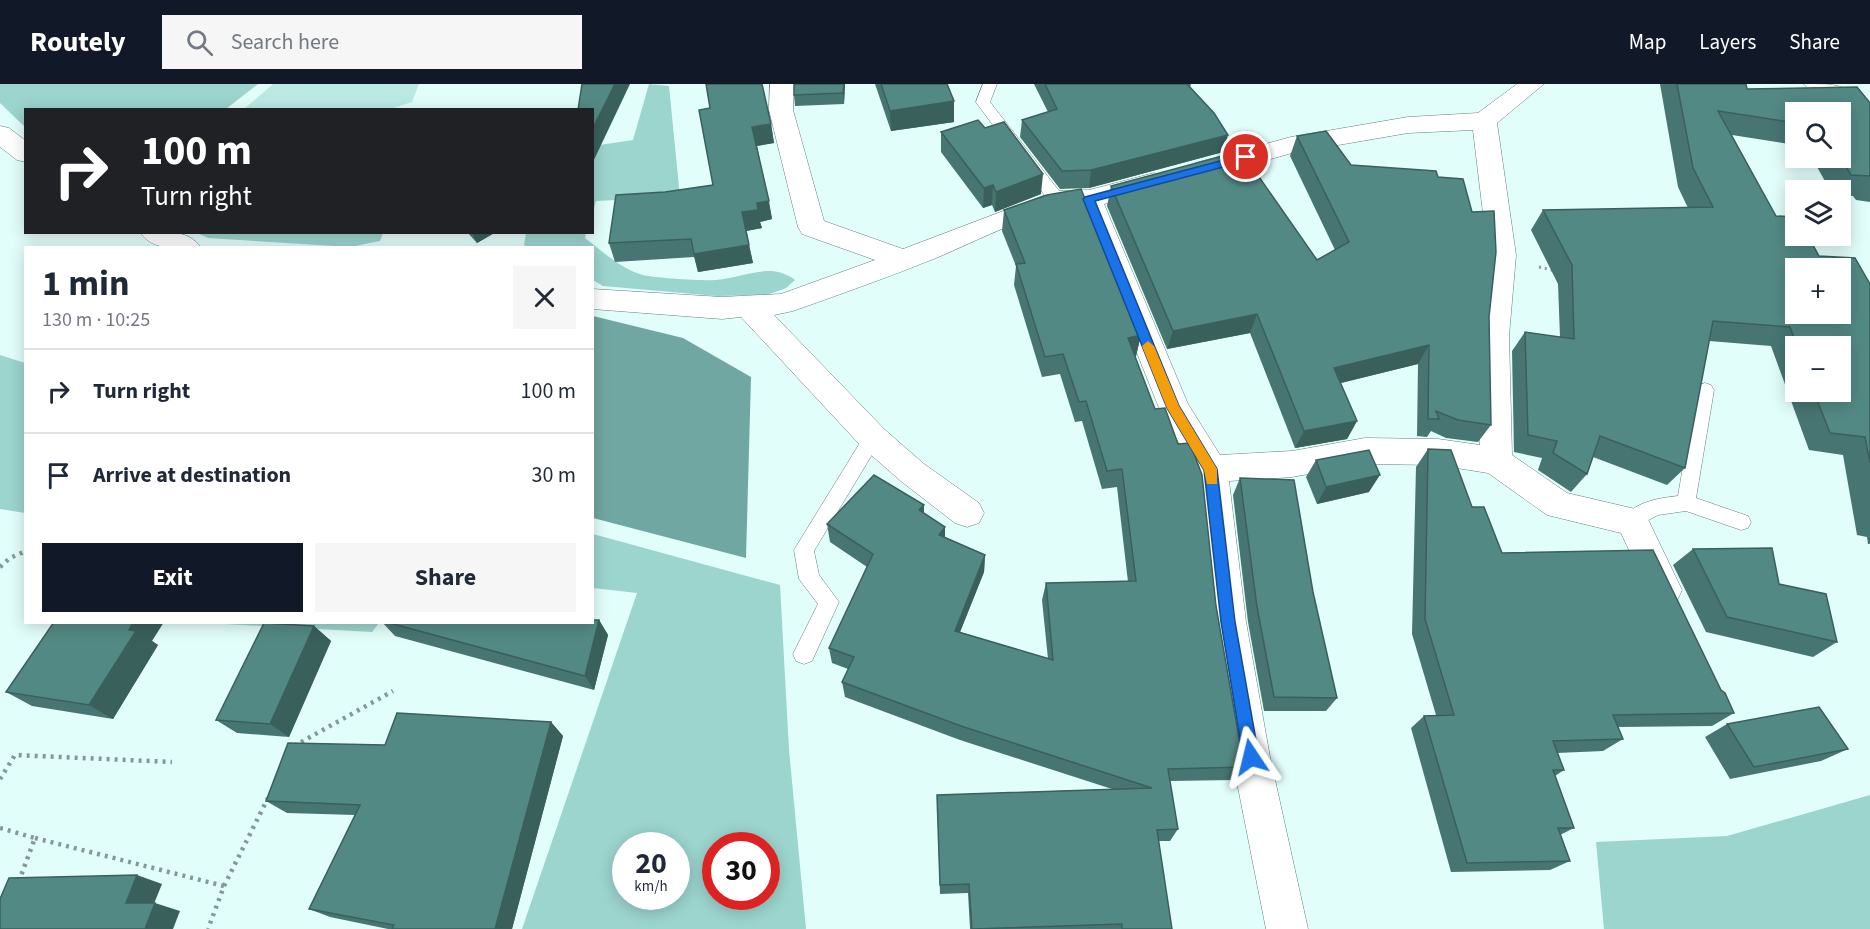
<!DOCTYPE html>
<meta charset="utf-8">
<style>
:root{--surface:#fff;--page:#f6f6f7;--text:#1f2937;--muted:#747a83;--line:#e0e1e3;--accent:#111827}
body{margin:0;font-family:"Source Sans 3",sans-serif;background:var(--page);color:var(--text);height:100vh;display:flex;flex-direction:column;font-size:22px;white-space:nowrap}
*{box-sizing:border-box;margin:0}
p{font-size:20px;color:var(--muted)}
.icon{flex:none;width:33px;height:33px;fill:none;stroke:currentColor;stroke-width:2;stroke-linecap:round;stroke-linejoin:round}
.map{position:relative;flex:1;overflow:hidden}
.sheet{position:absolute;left:24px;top:162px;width:570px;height:378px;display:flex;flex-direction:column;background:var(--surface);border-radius:0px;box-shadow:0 3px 15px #0003}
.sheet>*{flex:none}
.guide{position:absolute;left:24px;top:24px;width:570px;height:126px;border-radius:0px;box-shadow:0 3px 15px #0003;background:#202124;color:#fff;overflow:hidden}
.tools{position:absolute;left:1785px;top:18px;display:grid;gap:12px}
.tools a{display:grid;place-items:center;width:66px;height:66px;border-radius:0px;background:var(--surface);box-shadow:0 3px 15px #0003;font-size:30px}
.speed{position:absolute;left:612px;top:748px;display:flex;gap:12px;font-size:30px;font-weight:700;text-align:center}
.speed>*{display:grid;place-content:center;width:78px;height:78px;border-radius:50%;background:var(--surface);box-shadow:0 3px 15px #0003;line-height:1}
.speed small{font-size:15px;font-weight:400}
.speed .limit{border:9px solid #d22;background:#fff;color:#111}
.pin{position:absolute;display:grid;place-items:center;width:51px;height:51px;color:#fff;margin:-26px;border:3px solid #fff;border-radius:50%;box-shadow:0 2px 6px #0007}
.me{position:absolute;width:66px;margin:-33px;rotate:350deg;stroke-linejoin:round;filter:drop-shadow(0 0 4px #0008)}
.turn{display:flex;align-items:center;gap:21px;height:126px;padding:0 18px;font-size:27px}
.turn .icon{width:78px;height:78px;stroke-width:2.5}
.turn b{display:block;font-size:42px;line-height:51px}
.round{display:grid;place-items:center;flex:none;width:63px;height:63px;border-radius:0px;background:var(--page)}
.summary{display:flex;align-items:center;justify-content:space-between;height:102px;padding:0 18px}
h1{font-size:36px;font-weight:700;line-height:45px}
.primary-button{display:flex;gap:12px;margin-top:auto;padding:12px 18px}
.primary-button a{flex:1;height:69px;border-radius:0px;background:var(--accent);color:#fff;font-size:24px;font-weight:700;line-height:69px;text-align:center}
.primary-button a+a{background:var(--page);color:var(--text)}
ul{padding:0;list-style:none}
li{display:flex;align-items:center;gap:18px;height:84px;padding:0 18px;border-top:2px solid var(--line)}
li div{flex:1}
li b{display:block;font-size:22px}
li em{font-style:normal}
header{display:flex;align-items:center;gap:36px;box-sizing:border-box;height:84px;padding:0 30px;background:var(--accent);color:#fff}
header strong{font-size:28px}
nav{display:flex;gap:33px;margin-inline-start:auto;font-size:21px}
.search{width:420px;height:54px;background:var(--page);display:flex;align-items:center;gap:15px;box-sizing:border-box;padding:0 21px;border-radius:0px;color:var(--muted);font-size:22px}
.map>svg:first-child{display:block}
</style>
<header>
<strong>Routely</strong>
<div class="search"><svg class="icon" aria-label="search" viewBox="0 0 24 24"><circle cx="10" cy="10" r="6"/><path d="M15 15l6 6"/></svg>Search here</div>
<nav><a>Map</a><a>Layers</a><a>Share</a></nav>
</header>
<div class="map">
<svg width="1870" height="845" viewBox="0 0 1870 845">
<rect width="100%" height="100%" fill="#e2fefb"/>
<path fill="#bbeae5" d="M273 0H419L412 18 390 25H244Z"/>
<g fill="#9cd4ce" fill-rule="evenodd">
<path d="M0 0H258L226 25 26 26 25 43 0 19Z"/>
<path d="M649 0 669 2 680 113 596 117 593 128V62L633 56Z"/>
<path d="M197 149H383L380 157 350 163 208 154Z"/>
<path d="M526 149H586L585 154C602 167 621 185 643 191 655 194 703 197 716 196 744 194 770 177 795 196L786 204 767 211 717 212 603 202 593 196 592 164H530L524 161Z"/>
<path d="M0 271 25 279V429L0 425Z"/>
<path d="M593 450 780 501 789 666 806 845H522L637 509 593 504ZM626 762H676V813H626ZM716 762H766V813H716Z"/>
<path d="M207 539H379L372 548Z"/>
<path d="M1870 711V845H1604L1596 758 1727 752Z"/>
</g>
<path fill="#71a7a2" d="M593 232 683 254 751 293 746 474 593 434Z"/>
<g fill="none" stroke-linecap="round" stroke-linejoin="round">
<defs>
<g id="lane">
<path d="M983 0H997L990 18 1063 112 1065 116 1063 120H1051L978 21 976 18Z"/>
<path d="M1705 299 1711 301 1714 306 1696 414 1748 432 1751 438 1748 444 1741 446 1686 427 1658 431 1632 445 1625 443 1622 437C1632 418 1659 414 1678 412L1696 306 1699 301Z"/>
<path d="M873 347 880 349 882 354 814 467 819 491 839 518 812 577 804 580 796 577 793 570 818 520 799 495 794 466 866 349Z"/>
</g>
<g id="street">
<path d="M770 0H794L793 26 824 137 903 165 1048 110 1057 107 1089 106 1154 89 1163 92 1167 98 1163 104 1104 120 1188 320 1220 371 1292 367 1365 354 1438 355 1480 361 1479 252 1488 171 1473 46 1408 49 1292 69 1204 94 1195 91 1191 85 1195 79 1291 53 1408 33 1478 29 1517 0H1544L1497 39 1516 171 1509 252 1512 371 1567 409 1644 427 1682 506 1677 517 1665 521 1653 517 1621 449 1547 431 1488 389 1438 381 1365 380 1292 393 1229 397 1246 538 1270 673 1308 845H1266L1232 673 1210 538 1195 387 1159 324 1079 124C1034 126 979 156 936 174 889 193 841 210 793 227L774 231 884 345 924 380 979 419 984 429 979 439 967 443 955 439 902 398 862 363 741 233 722 235 592 225V205L722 213 781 210 875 176 802 150 798 143 769 26Z"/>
<path d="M1804 0C1838 0 1842 0 1870 20V40C1855 36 1846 24 1833 16 1824 10 1811 10 1804 0Z"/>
<path d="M0 42 9 44 26 57V78L17 76 0 63Z"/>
<path d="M140 148C160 148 189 144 201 164 181 164 152 168 140 148Z"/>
</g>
</defs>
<use href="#lane" stroke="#657e7c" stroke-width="1"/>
<use href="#street" stroke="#657e7c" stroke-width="1"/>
<path stroke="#869997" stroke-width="3" stroke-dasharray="2 4" stroke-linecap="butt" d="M1539 183 1556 187"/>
<g stroke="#869997" stroke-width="4.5" stroke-dasharray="3 5" stroke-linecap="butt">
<path d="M0 483 10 474 26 467"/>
<path d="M294 662 393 607"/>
<path d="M0 695 15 671 172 678"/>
<path d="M0 744 35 754 19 797"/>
<path d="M35 754 224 802 208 845"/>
<path d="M224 802 268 714"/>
</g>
<use href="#lane" fill="#fff" fill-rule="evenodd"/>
<use href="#street" fill="#fff" fill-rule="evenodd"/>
</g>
<g fill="#477672" fill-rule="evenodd">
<path d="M845 0 844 20 795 22 794 11Z"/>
<path d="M875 0H947L954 38 891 47Z"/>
<path d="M1034 0H1191L1190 3 1223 68 1089 104 1060 105 1020 53 1022 36 1048 28Z"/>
<path d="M1660 0H1746L1747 5 1870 19V118L1856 116 1853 112 1840 111V106H1830L1812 74H1840V28H1796V61L1732 51 1776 132 1819 172 1870 200V460H1868L1867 453 1857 451 1843 371 1809 366 1771 262 1709 257 1685 384 1667 401 1593 373 1587 390 1571 408 1538 386 1542 374 1514 368 1512 267 1525 248 1560 253 1558 200 1531 146 1543 126 1688 124 1678 103ZM1796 262H1840V308H1796Z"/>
<path d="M771 40 774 59 757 62 772 135 760 138 762 144 746 147 753 179 698 188 694 173 615 178 609 159 665 108 713 101Z"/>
<path d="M985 44 1041 110 995 128 992 121 983 124 941 68V48Z"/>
<path d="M1297 52 1351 81 1438 93 1489 233 1491 341 1478 358 1446 354 1431 347 1427 353 1417 352 1418 280 1340 299 1357 337 1347 355 1295 364 1250 249 1167 265 1107 122 1111 102 1317 176 1335 166 1290 72Z"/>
<path d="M1004 126 1141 251 1136 272H1134L1216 522 1244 683 1234 696 1170 697 1178 745 1170 757H1158L1172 845H970L968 809 940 810 937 711 1112 705 960 656 845 613 842 598 848 585 832 579 829 564 867 483 830 458 827 440 924 430 945 443V453L985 471 984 488 960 548 1048 575 1042 516 1046 499 1128 498 1117 403 1102 405 1082 337 1075 338 1060 290 1042 293 1014 201 1016 182 1002 147Z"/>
<path d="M467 148H496L477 159Z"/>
<path d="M1428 365 1472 423 1502 469 1721 606 1734 629 1712 642 1618 643 1623 655 1603 667 1557 669 1564 686 1555 692 1574 744 1560 751 1570 777 1550 786 1451 788 1411 644 1424 632 1436 631 1412 550 1416 383Z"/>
<path d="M1316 376 1369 408 1317 420 1306 393Z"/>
<path d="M1240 394 1313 508 1337 614 1326 627H1264L1248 538 1233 411Z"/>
<path d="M1693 465 1779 500 1837 558 1813 573 1706 548 1673 481Z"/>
<path d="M599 536 608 551 594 606 395 552 382 538H592Z"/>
<path d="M314 542 331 557 289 653 237 649 216 636Z"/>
<path d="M152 557 158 561 113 635 32 622 6 608Z"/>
<path d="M551 638 563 652 512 845H388L330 833 309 825 355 731 287 729 266 717 385 661Z"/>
<path d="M1727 640 1848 665 1821 677 1730 695 1705 653Z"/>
</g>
<g fill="#3a605c">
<path d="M615 0H630L592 80V46Z"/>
<path d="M844 0H845L844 20 843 9Z"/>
<path d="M954 17V38L891 47 890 27Z"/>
<path d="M771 40 774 59 756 62 752 43Z"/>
<path d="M1228 51 1223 68 1089 104 1091 86Z"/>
<path d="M1043 90 1041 110 995 128 996 108Z"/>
<path d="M993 101 992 121 983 124 984 104Z"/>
<path d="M769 117 772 135 760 138 762 144 746 147 742 128 757 119Z"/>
<path d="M472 148H496L477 159Z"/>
<path d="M749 161 753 179 698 188 694 170Z"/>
<path d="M1257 230 1250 249 1167 265 1173 247Z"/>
<path d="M1141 251 1136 272 1123 274 1128 254Z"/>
<path d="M1429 261 1418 280 1325 303 1334 284Z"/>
<path d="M1357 337 1347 355 1295 364 1304 347Z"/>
<path d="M1380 391 1369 408 1317 420 1326 403Z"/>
<path d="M924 421V439L919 426Z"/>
<path d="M945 443V461L939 451Z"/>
<path d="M985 471 984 488 954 563 955 547Z"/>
<path d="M599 536 608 551 594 606 585 592Z"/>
<path d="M133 538H164L152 557 158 561 113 635 89 621Z"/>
<path d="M314 542 331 557 289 653 270 640Z"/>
<path d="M551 638 563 652 512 845H495Z"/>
<path d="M137 791 162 800 151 827 126 819Z"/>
<path d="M155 819 180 827 173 845H145Z"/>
</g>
<g fill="#538984" stroke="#3a605c" stroke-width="1.5" fill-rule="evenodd">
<path d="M582 0H615L592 46V26H578Z"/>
<path d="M706 0H762L771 40 752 43 769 117 757 119 758 126 742 128 749 161 694 170 691 155 609 159 616 111 665 108 713 101 699 26 710 24Z"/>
<path d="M794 0H844L843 9 794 11Z"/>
<path d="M881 0H947L954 17 890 27Z"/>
<path d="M1045 0H1187L1214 29 1228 51 1091 86 1062 87 1022 36 1057 25Z"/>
<path d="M1677 0H1746L1747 5 1857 3 1870 19V92L1851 91 1840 73V28H1796V39L1718 27 1776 132 1796 133V152H1808L1819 172 1855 174 1870 200V379L1865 353 1830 349 1814 308H1840V262H1797L1790 243 1713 237 1685 384 1600 352 1587 390 1553 369 1557 357 1528 351 1525 248 1574 255 1572 181 1543 126 1713 123 1693 84ZM1796 184H1840V230H1796Z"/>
<path d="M978 36 985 44 1004 38 1043 90 996 108 993 101 984 104 941 48Z"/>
<path d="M1326 47 1351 81 1436 87 1438 93 1463 95 1472 128 1494 127 1496 168 1489 233 1491 341 1458 336 1436 327 1439 335H1428L1429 261 1334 284 1357 337 1304 347 1257 230 1173 247 1111 102 1241 67 1317 176 1349 158 1297 52Z"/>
<path d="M1081 105 1141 251 1128 254 1155 325 1165 324 1178 360 1190 359 1202 391 1216 522 1244 683 1168 685 1178 745 1157 746 1172 845H1122V840L972 845 969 800 940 801 937 711 1152 704 961 642 842 598 854 573 829 564 873 470 827 440 874 391 924 421 919 426 945 443 939 451 985 471 955 547 1053 576 1046 499 1136 497 1122 385 1107 387 1086 317 1079 318 1063 270 1045 273 1016 180 1025 179 1004 126 1047 111Z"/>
<path d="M1428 365 1451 366 1472 423H1484L1502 469 1653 466 1721 606 1725 609 1734 629 1613 631 1623 655 1553 657 1564 686H1553L1574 744H1558L1570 777 1467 779 1424 632 1454 631 1425 535Z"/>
<path d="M1369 366 1380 391 1326 403 1316 376Z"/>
<path d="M1240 394 1294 396 1313 508 1337 614 1274 613 1257 523Z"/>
<path d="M1772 464 1779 500 1826 510 1837 558 1727 533 1693 465Z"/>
<path d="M592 536H599L585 592 386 538H592Z"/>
<path d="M54 538H133L129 546 136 547 89 621 6 608Z"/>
<path d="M264 539 314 542 270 640 216 636Z"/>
<path d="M1819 623 1848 665 1754 683 1727 640Z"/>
<path d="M397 629 551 638 495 845H392L394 841 309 825 360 721 266 717 288 659 385 661Z"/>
<path d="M137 791 126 819H155L145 845H0V815L9 794Z"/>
</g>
<path fill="#1a73e8" stroke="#114b97" stroke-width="1.5" d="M1246 70 1251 73 1250 76 1095 117 1179 322 1217 385 1235 538 1259 673 1256 678 1251 681 1245 678 1243 673 1221 538 1204 386 1167 324 1083 115 1085 113Z"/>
<path fill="#f59e0b" d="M1148 257 1154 262 1179 322 1217 385V400H1207L1204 386 1167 324 1142 262Z"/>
</svg>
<div class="tools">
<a><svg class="icon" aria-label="search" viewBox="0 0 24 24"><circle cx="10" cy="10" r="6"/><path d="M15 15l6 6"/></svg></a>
<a><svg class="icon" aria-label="layers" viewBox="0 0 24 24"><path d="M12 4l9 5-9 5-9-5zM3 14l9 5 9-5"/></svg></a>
<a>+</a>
<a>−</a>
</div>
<div class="speed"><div>20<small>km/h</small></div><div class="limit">30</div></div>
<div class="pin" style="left:1246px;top:73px;background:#d93025"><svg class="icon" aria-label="arrive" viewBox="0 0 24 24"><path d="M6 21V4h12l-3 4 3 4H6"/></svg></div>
<svg class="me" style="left:1251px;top:673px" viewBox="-20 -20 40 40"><path d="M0-17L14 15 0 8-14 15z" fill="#1a73e8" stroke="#fff" stroke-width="4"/></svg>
<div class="guide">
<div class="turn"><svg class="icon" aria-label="right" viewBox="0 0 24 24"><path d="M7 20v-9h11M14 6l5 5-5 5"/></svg><div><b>100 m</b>Turn right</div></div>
</div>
<section class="sheet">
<div class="summary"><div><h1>1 min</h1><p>130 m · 10:25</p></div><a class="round"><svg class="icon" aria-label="close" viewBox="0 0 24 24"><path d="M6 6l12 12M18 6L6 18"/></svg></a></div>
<ul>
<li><svg class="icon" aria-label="right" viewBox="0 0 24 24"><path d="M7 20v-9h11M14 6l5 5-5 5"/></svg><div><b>Turn right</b></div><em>100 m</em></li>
<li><svg class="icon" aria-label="arrive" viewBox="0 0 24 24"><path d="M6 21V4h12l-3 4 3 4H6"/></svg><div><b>Arrive at destination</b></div><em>30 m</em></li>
</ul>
<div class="primary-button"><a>Exit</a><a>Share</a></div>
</section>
</div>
